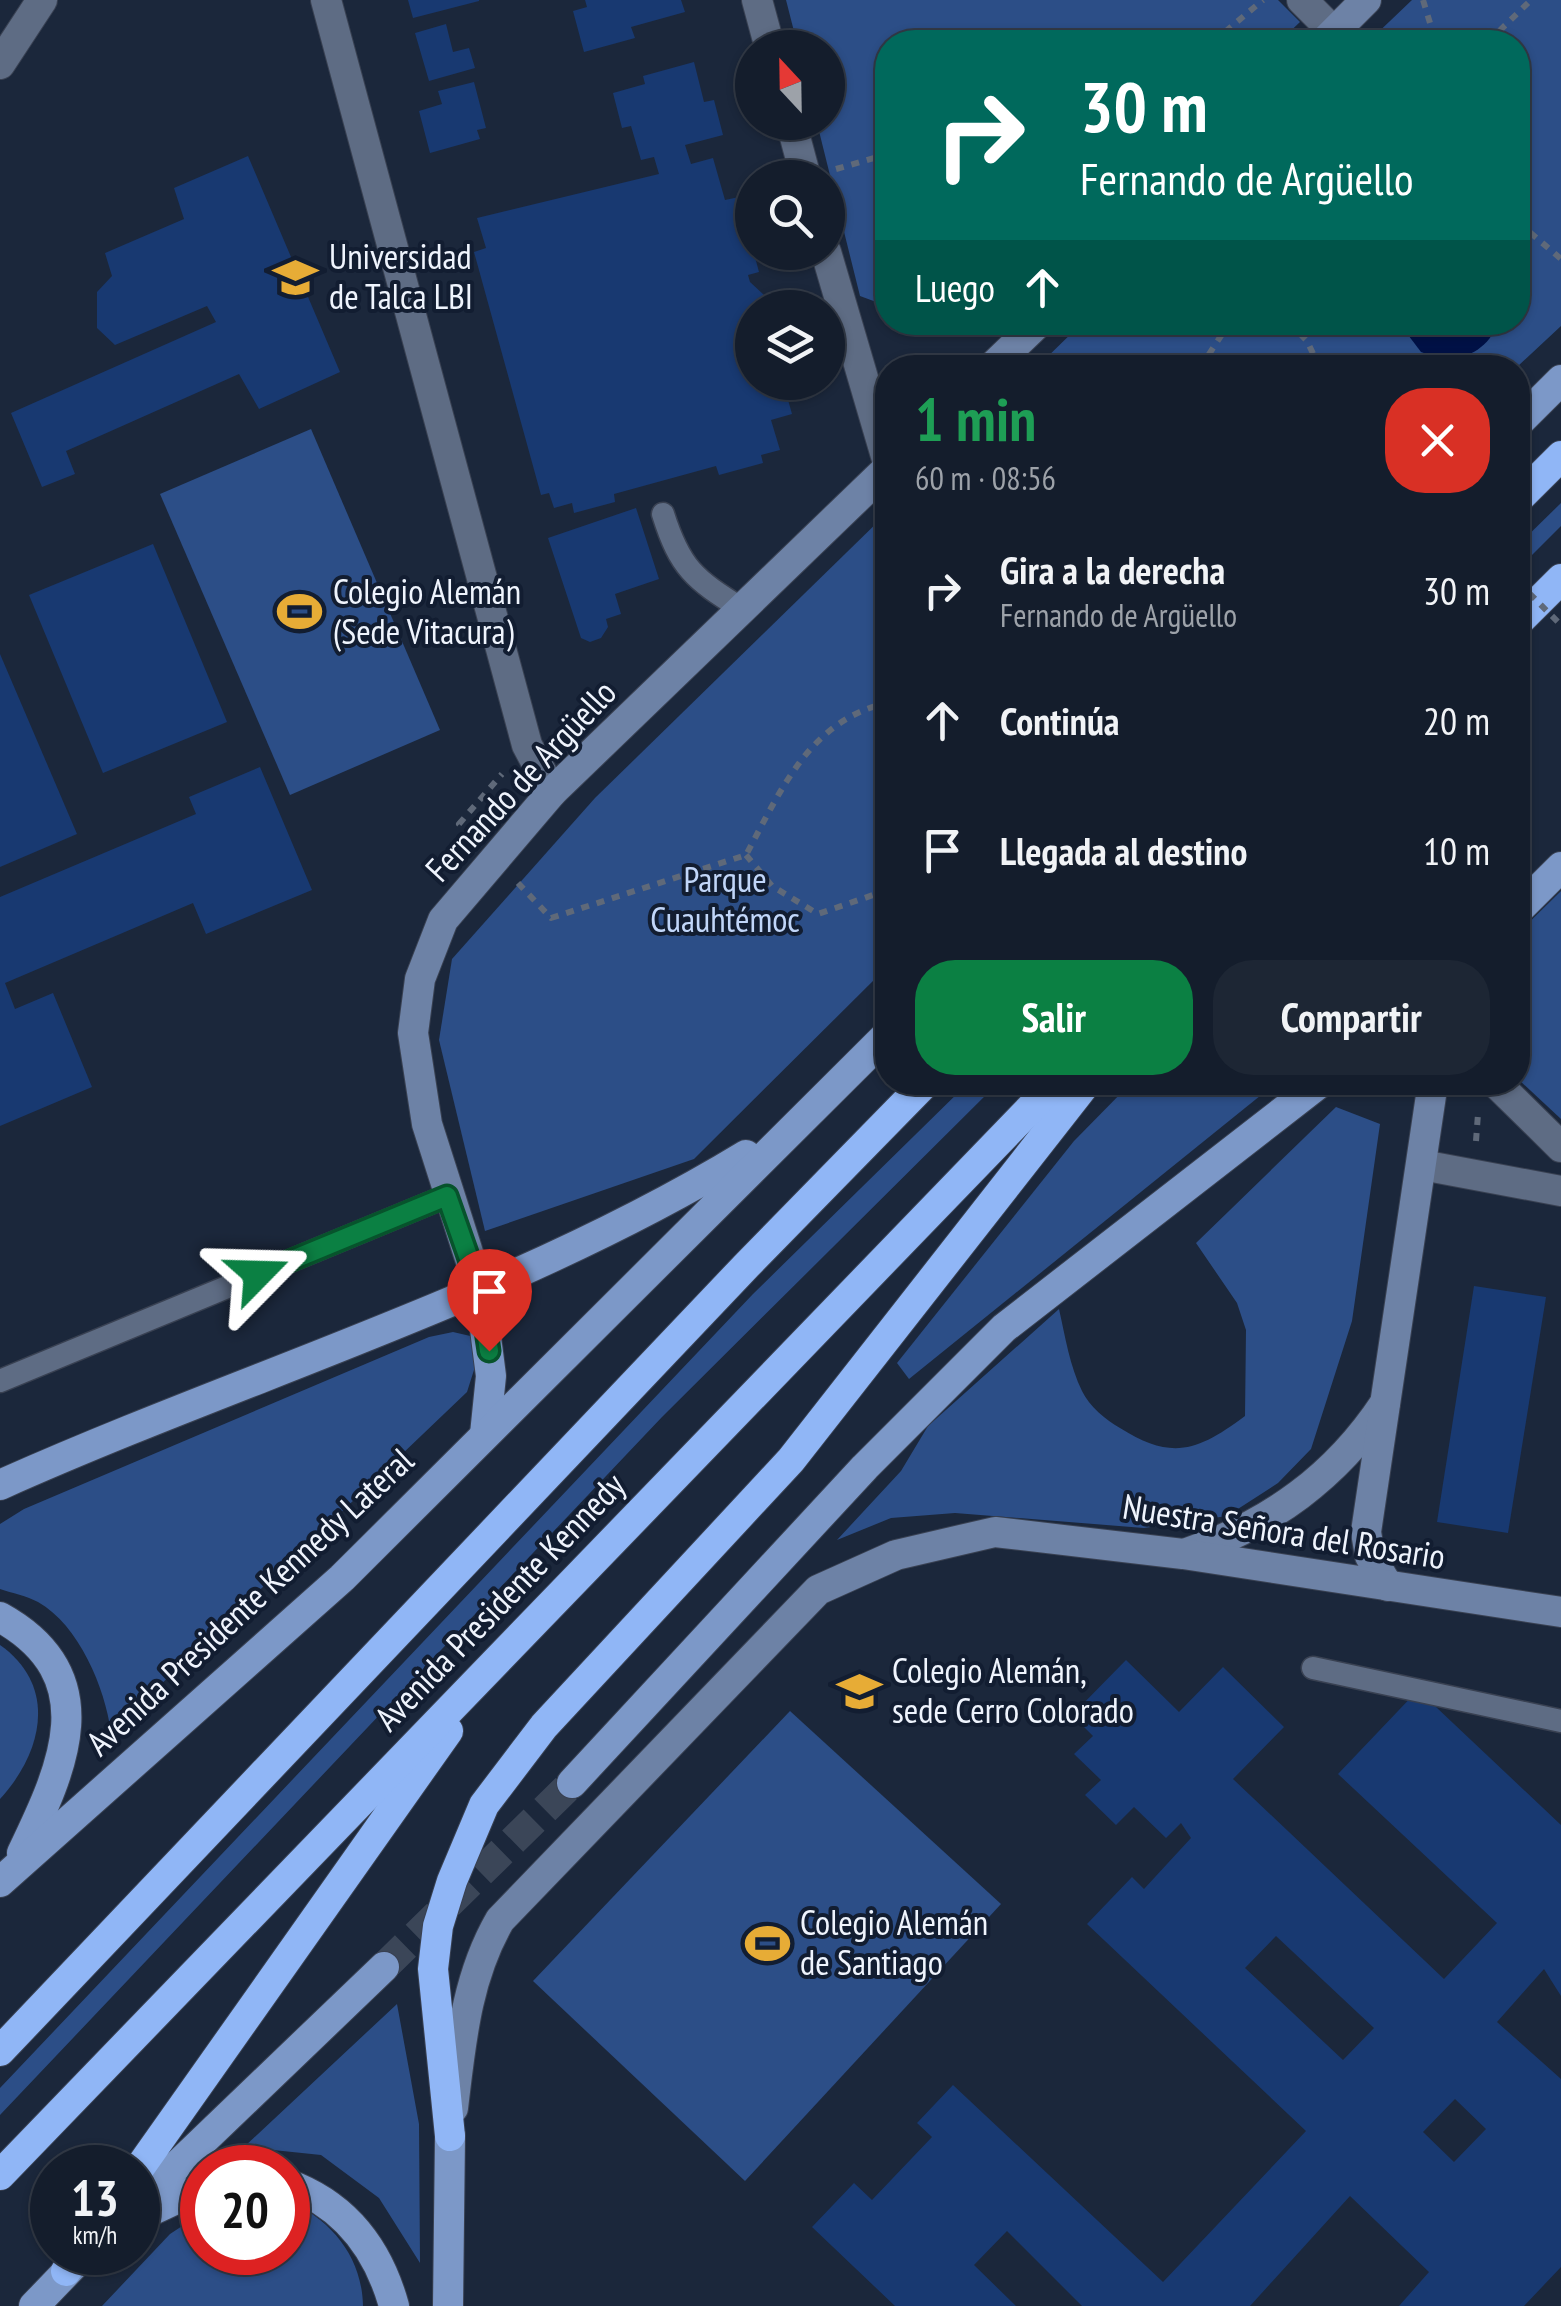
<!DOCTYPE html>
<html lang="es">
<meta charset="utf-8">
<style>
:root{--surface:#141d2c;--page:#1d2634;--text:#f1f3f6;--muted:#9da2a9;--line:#333b48;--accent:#0b8043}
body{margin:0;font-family:"PT Sans Narrow",sans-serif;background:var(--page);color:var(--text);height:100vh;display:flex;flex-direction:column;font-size:38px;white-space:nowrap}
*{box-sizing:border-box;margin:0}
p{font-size:32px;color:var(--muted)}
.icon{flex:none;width:55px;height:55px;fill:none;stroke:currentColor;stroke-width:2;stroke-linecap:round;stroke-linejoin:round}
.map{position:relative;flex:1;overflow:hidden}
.side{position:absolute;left:875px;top:355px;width:655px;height:740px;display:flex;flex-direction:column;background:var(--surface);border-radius:40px;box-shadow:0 2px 8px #0004,0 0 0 2px var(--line)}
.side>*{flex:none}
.top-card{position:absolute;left:875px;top:30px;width:655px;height:305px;border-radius:40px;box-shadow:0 2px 8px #0004,0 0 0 2px var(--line);background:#00695c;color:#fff;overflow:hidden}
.needle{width:65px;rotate:338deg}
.controls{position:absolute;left:735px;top:30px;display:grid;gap:20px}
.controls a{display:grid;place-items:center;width:110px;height:110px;border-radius:50%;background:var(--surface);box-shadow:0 2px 8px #0004,0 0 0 2px var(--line);font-size:50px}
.speed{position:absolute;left:30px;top:2145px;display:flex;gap:20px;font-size:50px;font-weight:700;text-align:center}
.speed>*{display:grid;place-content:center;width:130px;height:130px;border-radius:50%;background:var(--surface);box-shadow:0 2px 8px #0004,0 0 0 2px var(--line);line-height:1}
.speed small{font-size:25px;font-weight:400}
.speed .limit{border:15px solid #d22;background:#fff;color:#111}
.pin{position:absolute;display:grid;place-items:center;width:85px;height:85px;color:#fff;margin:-102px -42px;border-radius:50% 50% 50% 0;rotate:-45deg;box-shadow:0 0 10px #0007}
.pin .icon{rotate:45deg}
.me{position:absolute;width:110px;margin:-55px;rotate:68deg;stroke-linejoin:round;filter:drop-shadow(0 0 8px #0008)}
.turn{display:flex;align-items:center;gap:35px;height:210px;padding:0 40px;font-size:45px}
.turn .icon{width:130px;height:130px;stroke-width:2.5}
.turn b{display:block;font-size:70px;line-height:85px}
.then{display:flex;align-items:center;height:95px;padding:0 40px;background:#0003;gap:20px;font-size:38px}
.round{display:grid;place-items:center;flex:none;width:105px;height:105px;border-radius:40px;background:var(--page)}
.summary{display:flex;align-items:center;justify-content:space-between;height:170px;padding:0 40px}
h1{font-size:60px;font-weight:800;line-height:75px;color:#1e9e55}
.button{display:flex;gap:20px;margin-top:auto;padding:20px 40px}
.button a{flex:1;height:115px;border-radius:40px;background:var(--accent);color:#fff;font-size:40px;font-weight:800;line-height:115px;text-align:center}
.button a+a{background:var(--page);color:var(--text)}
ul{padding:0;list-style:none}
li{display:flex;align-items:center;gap:30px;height:130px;padding:0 40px}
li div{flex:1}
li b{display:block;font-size:38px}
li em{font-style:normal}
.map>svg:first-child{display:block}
</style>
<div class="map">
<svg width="1561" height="2306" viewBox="0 0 1561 2306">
<rect width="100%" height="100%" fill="#1b273b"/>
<g fill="#2c4e87">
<path d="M786 0H1278L1300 22 1279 42H888L887 306 860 296 817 123 828 122V48L798 47Z"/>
<path d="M1412 0H1561V326L1517 367 1036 368 1082 323 1518 322V42H1368Z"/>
<path d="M311 429 440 730 290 795 160 494Z"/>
<path d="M1561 503V526L1518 569V545Z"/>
<path d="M887 513V967L694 1159 485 1231 439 1040 452 959 595 798Z"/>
<path d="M1561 891V1119L1518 1079V933Z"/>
<path d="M968 1083H998L662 1417 0 2115V2088L753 1294Z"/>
<path d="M1131 1083H1276L909 1379 897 1363 1074 1141Z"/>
<path d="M1336 1107 1380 1124 1352 1321 1311 1449 1278 1483 1227 1516 1144 1528 955 1513 891 1518 837 1540 901 1471 928 1426 1059 1309C1065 1336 1070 1367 1082 1391 1089 1406 1106 1420 1120 1428 1172 1461 1198 1451 1245 1416L1246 1330 1237 1303 1196 1243Z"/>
<path d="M453 1332 479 1338 480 1351 467 1392 111 1732C105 1688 79 1625 38 1602 27 1596 12 1593 0 1589V1524L24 1509 429 1337Z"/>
<path d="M0 1645C58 1686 43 1752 0 1799Z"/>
<path d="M790 1711 1001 1904 745 2181 533 1981Z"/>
<path d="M397 2004 419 2124 420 2263 379 2198 321 2155 244 2147Z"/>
<path d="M288 2200C331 2220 362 2256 363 2306H102L170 2234 202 2213V2252H288Z"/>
</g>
<path fill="#001146" d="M1399 323V322L1498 323C1485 357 1452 365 1421 352Z"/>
<g fill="#183971" fill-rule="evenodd">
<path d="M408 0H479V1L413 18Z"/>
<path d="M585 0H681L685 12 631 27 635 38 584 52 573 11 587 7Z"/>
<path d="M446 24 453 52 469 48 475 68 429 81 415 33Z"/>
<path d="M694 62 704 102 714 100 723 135 685 145 691 164 713 158 725 200 739 197 759 272 748 275 750 282 765 296 768 308H752V382H783L792 414 771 420 780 450 761 455 763 463 719 475 716 466 614 494 615 502 574 513 572 503 554 508 549 493 541 495 474 252 486 248 477 218 659 174 654 157 641 160 631 126 622 128 613 93 645 84 643 76Z"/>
<path d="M474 82 486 128 477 130 480 139 430 153 419 111 442 104 438 91Z"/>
<path d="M248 156 340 372 259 409 239 374 66 451 75 474 42 487 11 413 216 322 207 306 115 345 97 328V292L112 276 105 253 184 219 174 188Z"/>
<path d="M636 508 659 579 615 594 621 614 606 619 608 627 601 638 590 642 581 638 548 538Z"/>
<path d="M153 544 227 722 103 773 29 595Z"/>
<path d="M0 654 77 834 0 867Z"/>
<path d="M260 767 312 890 206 934 193 903 5 983 15 1009 53 993 92 1087 0 1126V897L196 814 189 797Z"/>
<path d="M1474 1286 1546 1297 1508 1533 1437 1522Z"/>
<path d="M1126 1660 1179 1712 1223 1667 1284 1727 1233 1779 1444 1979 1497 1923 1338 1774 1418 1690 1561 1825V1996L1544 1969 1497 2022 1561 2079V2267L1524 2306H1399L1429 2272 1350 2196 1250 2306H1082L1007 2231 974 2265 1016 2306H895L812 2227 854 2183 872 2200 932 2137 917 2123 953 2085 1163 2282 1306 2131 1087 1924 1132 1877 1144 1889 1191 1838 1181 1823 1166 1838 1134 1807 1116 1825 1085 1795 1101 1780 1074 1754 1093 1736 1072 1715ZM1276 1936 1374 2028 1343 2060 1245 1968ZM1455 2099 1486 2129 1454 2162 1423 2132Z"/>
</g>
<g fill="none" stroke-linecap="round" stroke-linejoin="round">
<path stroke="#3b4658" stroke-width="30" stroke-dasharray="30 15" stroke-linecap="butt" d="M384 1967 572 1783"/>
<defs>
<g id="lane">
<path d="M663 514C680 568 694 579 742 609"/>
<path d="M0 1381 447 1196"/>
<path d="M1313 1668 1561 1721"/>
</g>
<g id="street">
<path d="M326 0 527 745 552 792"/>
<path d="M757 0 770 48"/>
<path d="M1302 0 1334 32"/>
<path d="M0 64 42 0"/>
<path d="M791 122 806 178"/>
<path d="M826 252 888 463"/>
<path d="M1495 1082 1561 1147"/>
<path d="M1422 1165 1561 1191"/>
</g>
<g id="secondary">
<path d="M1324 42 1366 0"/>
<path d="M991 368 1039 322"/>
<path d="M480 1290 427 1124 413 1033 420 979 443 920 552 792 888 468"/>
<path d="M1187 1553C1271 1524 1336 1477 1385 1403"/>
<path d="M1388 1586 1370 1556 1366 1532 1433 1082"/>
<path d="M453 2108C461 2042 466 1979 500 1920L818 1590 896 1555 995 1532 1183 1554 1561 1612"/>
</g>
<g id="primary">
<path d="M1518 423 1561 380"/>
<path d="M1518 910 1561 867"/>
<path d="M480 1290 491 1376 485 1434"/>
<path d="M0 1485C248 1374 512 1297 746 1155"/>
<path d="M0 1617C106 1676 63 1768 22 1853"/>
<path d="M572 1783 865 1467 1004 1328 1321 1082"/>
<path d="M0 1882 342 1578 888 1034"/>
<path d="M288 2184C345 2205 378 2248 394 2306"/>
<path d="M138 2203 384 1967"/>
<path d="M138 2217 202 2187"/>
<path d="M34 2306 84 2254"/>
<path d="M448 2306 450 2136"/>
</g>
<g id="highway">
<path d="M1518 499 1561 456"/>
<path d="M1518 622 1561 579"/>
<path d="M0 2051 747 1265 926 1082"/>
<path d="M450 2136 433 1969 438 1926 452 1881 484 1805 544 1726 791 1460 1087 1082"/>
<path d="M138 2170 448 1731"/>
<path d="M0 2175 1056 1082"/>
<path d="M66 2271 80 2252"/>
</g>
</defs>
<use href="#lane" stroke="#394152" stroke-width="25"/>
<use href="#street" stroke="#394152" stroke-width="32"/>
<use href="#secondary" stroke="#394152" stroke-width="32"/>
<use href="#primary" stroke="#394152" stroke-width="32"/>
<use href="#highway" stroke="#394152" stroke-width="32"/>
<g stroke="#5f6979" stroke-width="6" stroke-dasharray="8 8" stroke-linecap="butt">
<path d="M1423 0 1430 23 1427 42"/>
<path d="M1213 42 1263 0"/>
<path d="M1488 42 1531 0"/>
<path d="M836 169 888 154"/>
<path d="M1518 222 1561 259"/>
<path d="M1289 322 1307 341 1320 368"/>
<path d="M1200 368 1230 322"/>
<path d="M881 704 885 521"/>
<path d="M471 835 459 824 502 774"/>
<path d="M746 855 772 886 818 914 876 894 888 885"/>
<path d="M518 883 551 918 746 855C780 792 810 719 888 703"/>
<path d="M1476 1141 1478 1114"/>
</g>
<use href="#lane" stroke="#5e6c84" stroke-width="22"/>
<use href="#street" stroke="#5e6c84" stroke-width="30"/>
<use href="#secondary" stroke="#6d82a6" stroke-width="30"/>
<use href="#primary" stroke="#7c98c8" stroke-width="30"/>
<use href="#highway" stroke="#90b6f6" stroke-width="30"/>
<path stroke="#5f6979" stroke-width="6" stroke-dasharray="8 8" stroke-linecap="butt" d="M1518 582 1561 625"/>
</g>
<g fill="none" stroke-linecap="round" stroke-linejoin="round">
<defs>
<path id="route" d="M258 1274 447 1196 480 1290 489 1351"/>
</defs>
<use href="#route" stroke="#07532c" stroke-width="25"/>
<use href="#route" stroke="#0b8043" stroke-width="18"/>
</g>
<defs>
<symbol id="university-bare" viewBox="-9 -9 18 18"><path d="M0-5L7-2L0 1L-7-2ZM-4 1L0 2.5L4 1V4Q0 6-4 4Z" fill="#e7ac36" stroke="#121d31" stroke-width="2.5" paint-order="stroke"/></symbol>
<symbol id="stadium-bare" viewBox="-9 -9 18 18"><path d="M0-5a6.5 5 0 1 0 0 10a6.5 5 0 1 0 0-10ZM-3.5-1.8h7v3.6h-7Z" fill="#e7ac36" stroke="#121d31" stroke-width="2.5" paint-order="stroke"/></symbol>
<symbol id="school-bare" viewBox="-9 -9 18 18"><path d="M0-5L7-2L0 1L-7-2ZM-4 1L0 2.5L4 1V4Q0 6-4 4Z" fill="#e7ac36" stroke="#121d31" stroke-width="2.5" paint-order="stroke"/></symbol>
</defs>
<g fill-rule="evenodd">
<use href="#university-bare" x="264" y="246" width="63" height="63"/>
<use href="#stadium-bare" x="268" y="580" width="63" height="63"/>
<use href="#school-bare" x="828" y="1660" width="63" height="63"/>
<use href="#stadium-bare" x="736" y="1912" width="63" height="63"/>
</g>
<g text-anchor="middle" stroke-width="8" stroke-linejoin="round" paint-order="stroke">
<g font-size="35" fill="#eff4fd" stroke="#121d31" text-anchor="start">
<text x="329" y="269">Universidad<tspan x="329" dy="40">de Talca LBI</tspan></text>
<text x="333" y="604">Colegio Alemán<tspan x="333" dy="40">(Sede Vitacura)</tspan></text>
<text x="892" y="1683">Colegio Alemán,<tspan x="892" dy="40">sede Cerro Colorado</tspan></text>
<text x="800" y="1935">Colegio Alemán<tspan x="800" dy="40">de Santiago</tspan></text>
</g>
<g font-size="35" fill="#eff4fd" stroke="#121d31">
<text transform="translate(521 781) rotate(-47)" y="12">Fernando de Argüello</text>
<text transform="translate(1284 1532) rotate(9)" y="12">Nuestra Señora del Rosario</text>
<text transform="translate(250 1602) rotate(-43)" y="12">Avenida Presidente Kennedy Lateral</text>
<text transform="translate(500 1602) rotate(-46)" y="12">Avenida Presidente Kennedy</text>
</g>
<g font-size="35" fill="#c1d6f9" stroke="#121d31">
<text x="725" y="892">Parque<tspan x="725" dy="40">Cuauhtémoc</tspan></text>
</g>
</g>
</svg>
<div class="controls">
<a><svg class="needle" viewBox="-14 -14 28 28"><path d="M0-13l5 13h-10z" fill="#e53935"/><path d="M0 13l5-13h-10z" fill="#9da2a9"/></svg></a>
<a><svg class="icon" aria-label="search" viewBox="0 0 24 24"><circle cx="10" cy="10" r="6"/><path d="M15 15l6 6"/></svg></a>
<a><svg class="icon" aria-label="layers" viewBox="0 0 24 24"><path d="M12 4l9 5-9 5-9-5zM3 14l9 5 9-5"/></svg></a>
</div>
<div class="speed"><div>13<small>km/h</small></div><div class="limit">20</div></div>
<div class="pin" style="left:489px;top:1351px;background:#d93025"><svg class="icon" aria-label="arrive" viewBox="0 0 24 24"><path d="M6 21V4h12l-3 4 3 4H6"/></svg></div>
<svg class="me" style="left:258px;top:1274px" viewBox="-20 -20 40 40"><path d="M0-17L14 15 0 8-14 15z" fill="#0b8043" stroke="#fff" stroke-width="4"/></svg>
<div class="top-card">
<div class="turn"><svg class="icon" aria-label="right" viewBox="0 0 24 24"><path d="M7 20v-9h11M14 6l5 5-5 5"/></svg><div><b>30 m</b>Fernando de Argüello</div></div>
<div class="then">Luego<svg class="icon" aria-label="ahead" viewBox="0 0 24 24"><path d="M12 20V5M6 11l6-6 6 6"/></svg></div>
</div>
<section class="side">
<div class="summary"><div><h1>1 min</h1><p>60 m · 08:56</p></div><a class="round" style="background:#d93025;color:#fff"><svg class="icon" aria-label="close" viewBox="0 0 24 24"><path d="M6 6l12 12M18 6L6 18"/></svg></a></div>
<ul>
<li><svg class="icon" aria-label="right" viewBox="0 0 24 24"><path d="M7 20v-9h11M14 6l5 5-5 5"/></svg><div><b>Gira a la derecha</b><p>Fernando de Argüello</p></div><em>30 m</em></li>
<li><svg class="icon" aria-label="ahead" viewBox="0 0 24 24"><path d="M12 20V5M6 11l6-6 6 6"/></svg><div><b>Continúa</b></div><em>20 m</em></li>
<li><svg class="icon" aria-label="arrive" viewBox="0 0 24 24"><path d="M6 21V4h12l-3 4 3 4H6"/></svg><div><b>Llegada al destino</b></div><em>10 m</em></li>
</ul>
<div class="button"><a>Salir</a><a>Compartir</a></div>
</section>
</div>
